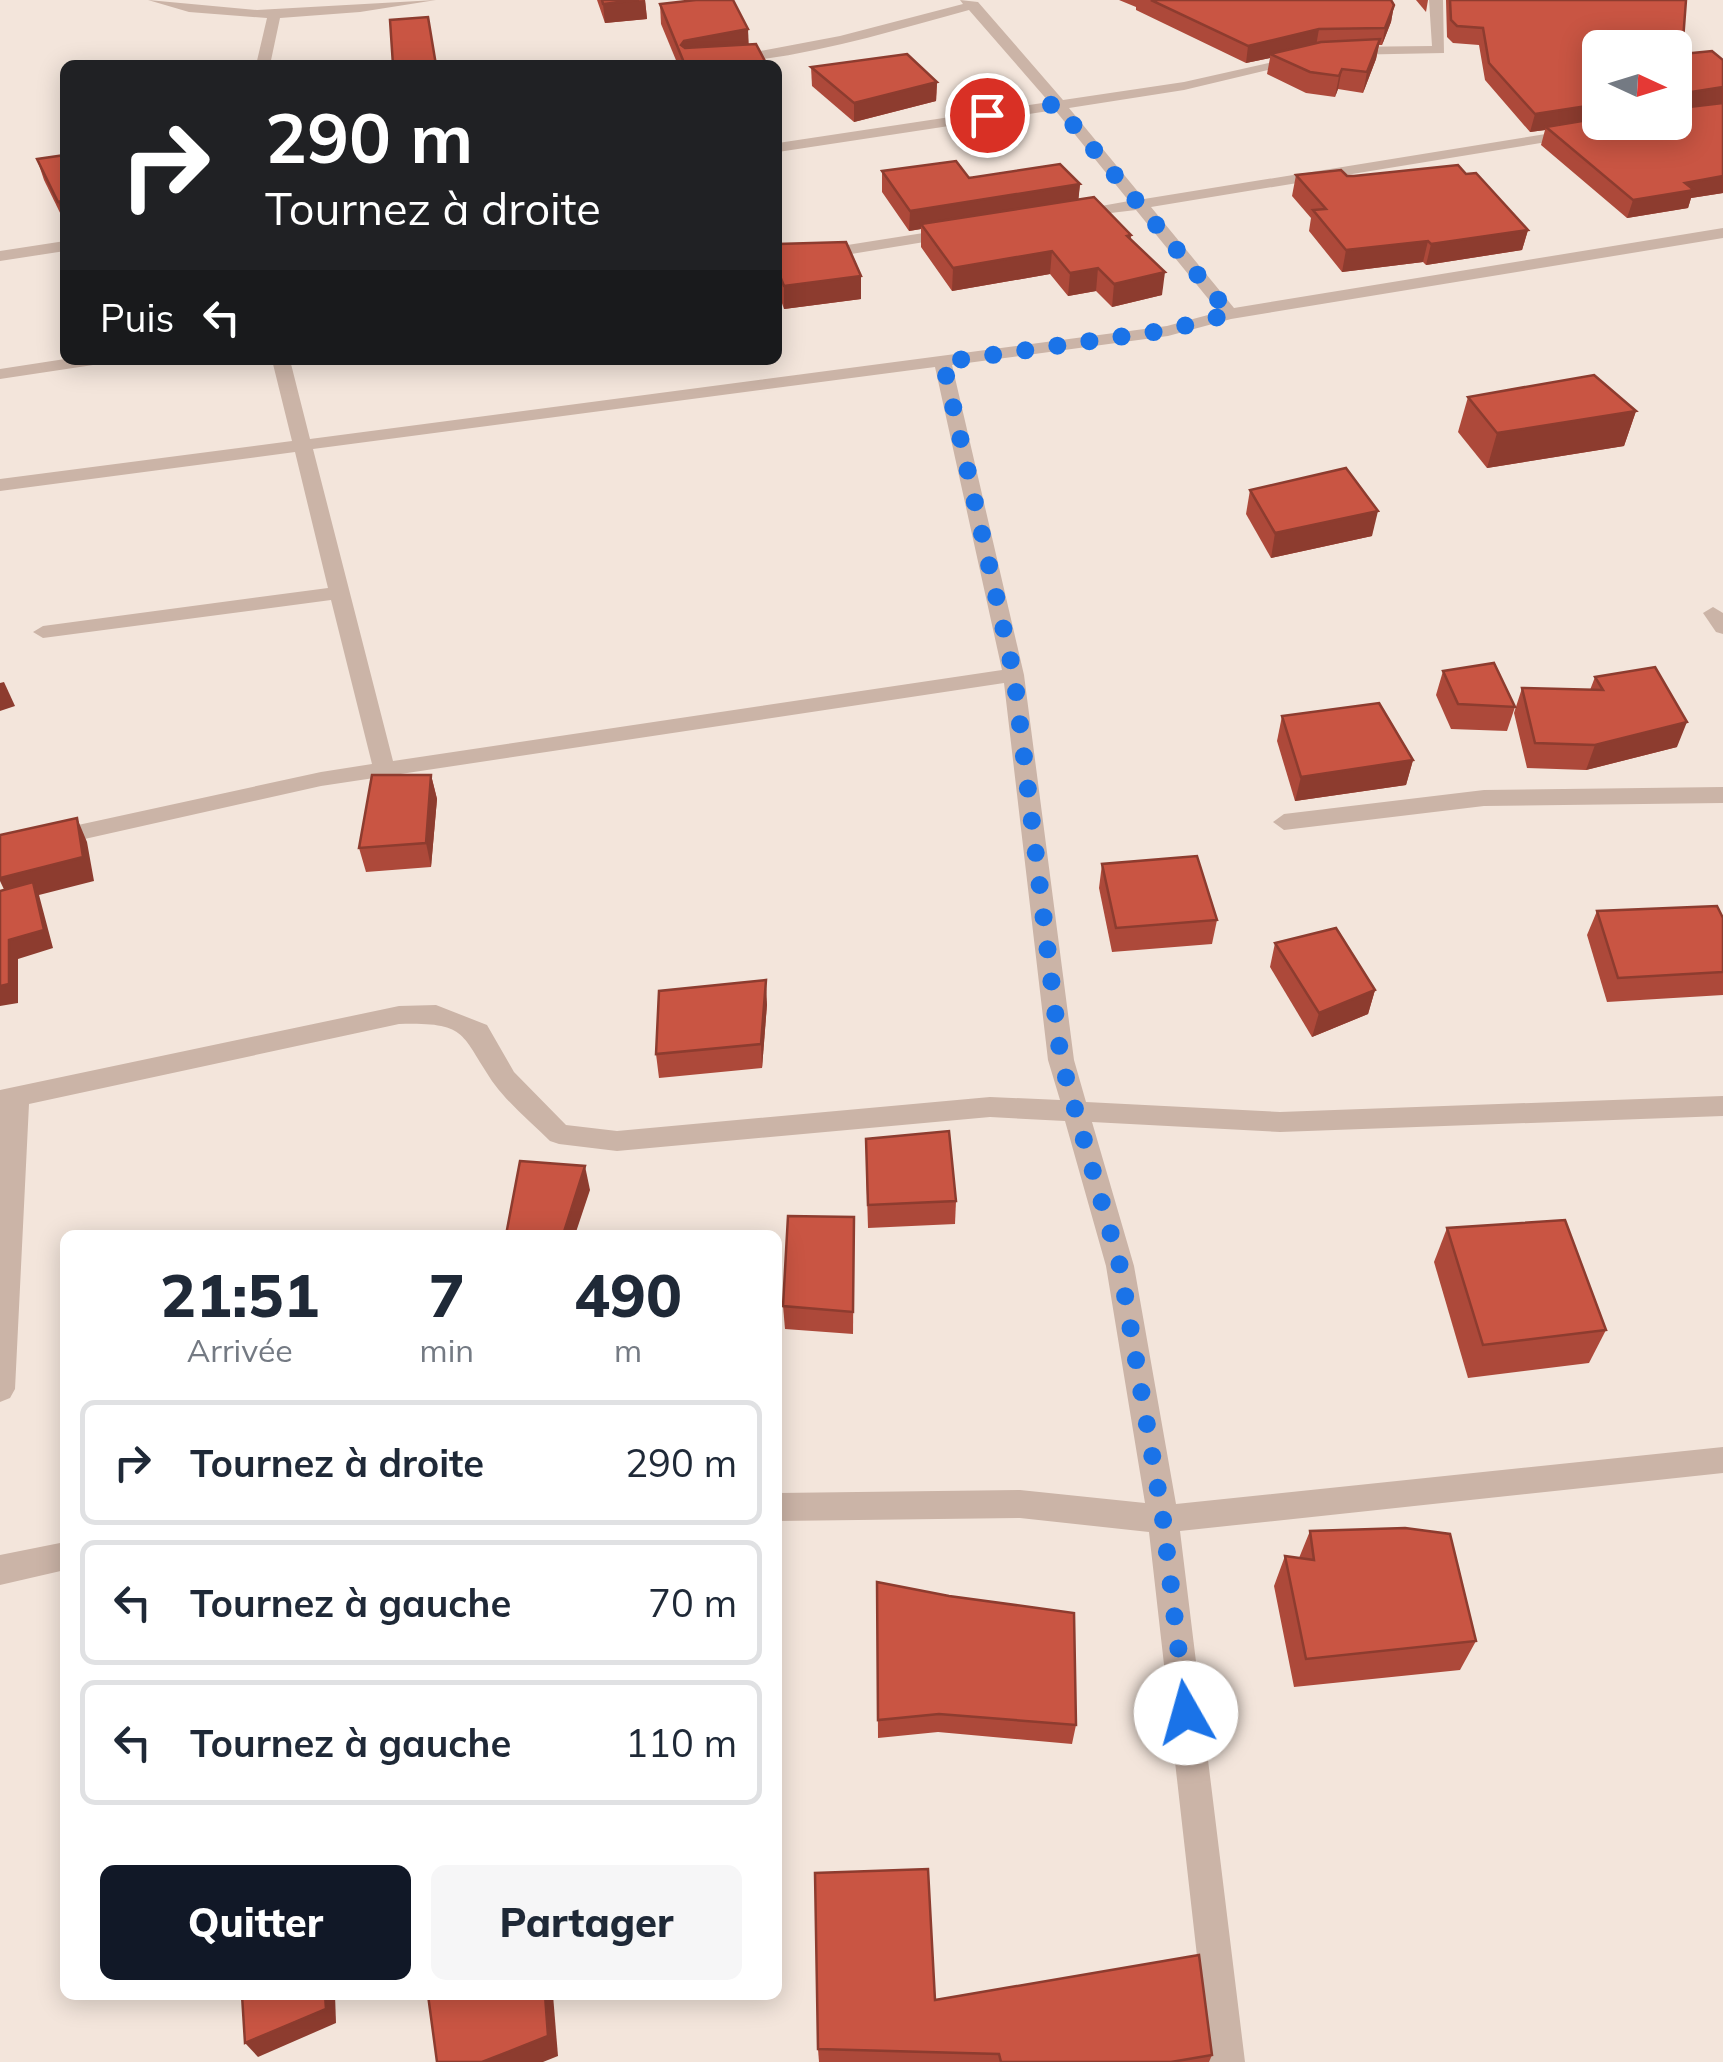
<!DOCTYPE html>
<html lang="fr">
<meta charset="utf-8">
<style>
:root{--surface:#fff;--page:#f6f6f7;--text:#1f2937;--muted:#747a83;--line:#e0e1e3;--accent:#111827}
body{margin:0;font-family:Mulish,sans-serif;background:var(--page);color:var(--text);height:100vh;display:flex;flex-direction:column;font-size:38px;white-space:nowrap}
*{box-sizing:border-box;margin:0}
p{font-size:32px;color:var(--muted)}
.icon{flex:none;width:55px;height:55px;fill:none;stroke:currentColor;stroke-width:2;stroke-linecap:round;stroke-linejoin:round}
.map{position:relative;flex:1;overflow:hidden}
.sheet{position:absolute;left:60px;top:1230px;width:722px;height:770px;display:flex;flex-direction:column;background:var(--surface);border-radius:15px;box-shadow:0 5px 25px #0003}
.sheet>*{flex:none}
.hud{position:absolute;left:60px;top:60px;width:722px;height:305px;border-radius:15px;box-shadow:0 5px 25px #0003;background:#202124;color:#fff;overflow:hidden}
.needle{width:65px;rotate:94deg}
.tools{position:absolute;left:1582px;top:30px;display:grid;gap:20px}
.tools a{display:grid;place-items:center;width:110px;height:110px;border-radius:15px;background:var(--surface);box-shadow:0 5px 25px #0003;font-size:50px}
.pin{position:absolute;display:grid;place-items:center;width:85px;height:85px;color:#fff;margin:-42px;border:5px solid #fff;border-radius:50%;box-shadow:0 2px 10px #0007}
.me{position:absolute;width:110px;margin:-55px;rotate:353deg;stroke-linejoin:round;filter:drop-shadow(0 0 8px #0008)}
.turn{display:flex;align-items:center;gap:35px;height:210px;padding:0 40px;font-size:45px}
.turn .icon{width:130px;height:130px;stroke-width:2.5}
.turn b{display:block;font-size:70px;line-height:85px}
.then{display:flex;align-items:center;height:95px;padding:0 40px;background:#0003;gap:20px;font-size:38px}
.eta{display:flex;justify-content:space-evenly;align-items:center;height:170px;text-align:center}
.eta b{font-size:60px;font-weight:800;line-height:70px}
.cta{display:flex;gap:20px;margin-top:auto;padding:20px 40px}
.cta a{flex:1;height:115px;border-radius:15px;background:var(--accent);color:#fff;font-size:40px;font-weight:800;line-height:115px;text-align:center}
.cta a+a{background:var(--page);color:var(--text)}
ul{padding:0;list-style:none}
li{display:flex;align-items:center;gap:30px;height:125px;margin:0 20px 15px;padding:0 20px;border:5px solid var(--line);border-radius:15px}
li div{flex:1}
li b{display:block;font-size:38px}
li em{font-style:normal}
.map>svg:first-child{display:block}
</style>
<div class="map">
<svg width="1723" height="2062" viewBox="0 0 1723 2062">
<rect width="100%" height="100%" fill="#f3e5db"/>
<g fill="none" stroke-linecap="round" stroke-linejoin="round">
<g fill="#cbb4a7" fill-rule="evenodd">
<path d="M148 0 257 10 436 0 360 12 280 18 270 65H256L267 18 189 12Z"/>
<path d="M960 0 978 2 1063 100 1184 82 1305 55V61L1184 90 1069 108 1144 199 1577 129 1584 133 1577 137 1151 207 1234 308 1723 228V238L1231 319 1168 336 952 365 1024 675 1074 1060 1086 1102 1280 1112 1723 1096V1116L1280 1132 1092 1122 1134 1266 1176 1504 1723 1447V1473L1180 1531 1245 2062H1209L1149 1532 1020 1518 778 1521V1493L1020 1490 1145 1503 1106 1266 1065 1121 990 1117 617 1151 559 1144 550 1141C532 1123 510 1105 495 1085 460 1035 470 1022 399 1024L29 1104 15 1389 10 1398 0 1402V1090L399 1006 436 1005 487 1025 514 1072 566 1125 617 1131 990 1097 1060 1100 1048 1060 1004 683 321 786 0 858V842L321 772 372 764 331 600 43 638 33 632 43 626 328 588 295 452 0 491V479L292 441 272 360H290L310 439 1167 326 1219 312 1136 210 1068 218V212L1129 201 1055 110 778 152V143L1049 102 969 10C878 35 782 65 686 65L840 36 963 4ZM935 367 1002 670 393 761 313 449Z"/>
<path d="M1429 0H1443L1444 53 1344 55 1337 51 1344 47 1432 46Z"/>
<path d="M955 228 961 230V236L778 266V256Z"/>
<path d="M65 241V251L0 261V251Z"/>
<path d="M65 359 102 360 93 365 0 379V369Z"/>
<path d="M1713 607 1723 613V634L1716 632 1703 613Z"/>
<path d="M1723 787V803L1484 806 1284 830 1273 822 1284 814 1484 790Z"/>
<path d="M65 1542V1570L0 1585V1555Z"/>
</g>
</g>
<g fill="#ad493a" fill-rule="evenodd">
<path d="M597 0H645L647 19 605 23Z"/>
<path d="M1119 0H1391L1394 5 1391 22 1382 45H1379L1376 59 1363 93 1338 89 1335 97 1306 93 1267 74 1270 58 1246 63 1136 10V7Z"/>
<path d="M1416 0H1428L1426 12Z"/>
<path d="M1446 0H1686L1682 54 1723 60V193L1691 198 1688 208 1627 218 1541 145 1545 130 1530 132 1485 80 1479 45 1453 43 1447 37ZM1600 48H1675V122H1600Z"/>
<path d="M660 4 749 44 767 65H678L661 24Z"/>
<path d="M811 67 937 82 936 101 854 122 812 86Z"/>
<path d="M65 155V223L44 180 37 159Z"/>
<path d="M882 171 1080 184 1078 200 1131 235V240L1162 295 1112 307 1096 291 1068 296 1050 274 952 291 921 247V229L909 231 882 192Z"/>
<path d="M1466 174 1528 230 1522 250 1426 265 1423 262 1342 272 1309 231 1311 218 1292 196 1296 175 1347 176Z"/>
<path d="M778 244 861 299 784 309 778 292Z"/>
<path d="M1468 397 1636 411 1624 446 1487 468 1458 432Z"/>
<path d="M1250 490 1372 536 1271 558 1246 514Z"/>
<path d="M1443 671 1515 707 1507 731 1451 729 1436 695Z"/>
<path d="M1595 677 1677 747 1586 770 1527 768 1514 713 1522 688 1590 690Z"/>
<path d="M1282 716 1413 760 1406 785 1295 801 1277 741Z"/>
<path d="M431 775 437 799 431 867 366 872 359 848Z"/>
<path d="M1102 864 1217 920 1212 944 1112 952 1099 888Z"/>
<path d="M1597 911 1723 918V995L1607 1002 1587 935Z"/>
<path d="M1275 943 1375 990 1368 1014 1312 1037 1270 967Z"/>
<path d="M767 1004 762 1068 659 1078 656 1054Z"/>
<path d="M866 1163 956 1201 955 1224 868 1228Z"/>
<path d="M854 1217 853 1334 785 1329 783 1306Z"/>
<path d="M1447 1228 1606 1330 1589 1363 1468 1378 1434 1262Z"/>
<path d="M1310 1531 1476 1641 1460 1670 1294 1687 1274 1586 1285 1556 1299 1558Z"/>
<path d="M877 1582 1076 1725 1072 1744 938 1732 878 1738Z"/>
<path d="M935 2000 1212 2055 1209 2062H819L818 2049Z"/>
</g>
<g fill="#8d3c2f">
<path d="M645 0 647 19 605 23 603 4Z"/>
<path d="M1394 5 1391 22 1382 45 1385 28Z"/>
<path d="M748 29 749 49 685 61 681 45 684 41Z"/>
<path d="M1319 29 1316 46 1270 54V58L1246 63 1248 46Z"/>
<path d="M1380 39 1376 59 1363 93 1367 72Z"/>
<path d="M1342 69 1338 89 1335 97 1339 76Z"/>
<path d="M937 82 936 101 854 122V103Z"/>
<path d="M1723 87V104L1675 111 1678 94Z"/>
<path d="M1600 104V121L1546 127 1545 130 1530 132 1535 114Z"/>
<path d="M1723 176V193L1691 198 1688 208 1627 218 1633 200 1685 183Z"/>
<path d="M1080 184 1078 204 921 224V229L909 231 910 211Z"/>
<path d="M65 200V223L58 202Z"/>
<path d="M1528 230 1522 250 1426 265 1431 244Z"/>
<path d="M1428 241 1423 262 1342 272 1346 250Z"/>
<path d="M1052 251 1050 274 952 291 953 268Z"/>
<path d="M1098 268 1096 291 1068 296 1070 273Z"/>
<path d="M1165 272 1162 295 1112 307 1114 284Z"/>
<path d="M861 276V299L784 309V286Z"/>
<path d="M1636 411 1624 446 1487 468 1497 433Z"/>
<path d="M1378 511 1372 536 1271 558 1275 533Z"/>
<path d="M4 682 15 706 0 711V683Z"/>
<path d="M1687 722 1677 747 1586 770 1595 745Z"/>
<path d="M1413 760 1406 785 1295 801 1301 777Z"/>
<path d="M431 775 437 799 431 867 426 843Z"/>
<path d="M77 818 87 842 94 881 39 895 53 948 18 959V1003L0 1006V986L10 902 0 881V878Z"/>
<path d="M766 980 767 1004 762 1068 761 1044Z"/>
<path d="M1375 990 1368 1014 1312 1037 1319 1013Z"/>
<path d="M585 1166 590 1190 575 1235H563Z"/>
<path d="M325 1995H335L336 2023 258 2057 245 2043Z"/>
<path d="M545 1995H553L558 2056 543 2062H482Z"/>
</g>
<g fill="#c95543" stroke="#8d3c2f" stroke-width="2.5">
<path d="M602 0H639L603 4Z"/>
<path d="M696 0H733L748 29 684 41 681 45 685 48 756 44 767 65H685L660 4Z"/>
<path d="M1151 0H1391L1394 5 1385 28 1319 29 1248 46Z"/>
<path d="M1450 0H1686L1682 54 1712 51 1723 60V87L1678 94 1677 104 1681 108 1723 103V176L1685 183 1694 190 1633 200 1546 127 1600 118V122H1675V48H1600V104L1535 114 1489 63 1483 28 1457 26 1451 20Z"/>
<path d="M428 17 436 65H393L390 20Z"/>
<path d="M1380 39 1367 72 1342 69 1339 76 1310 72 1270 54 1321 42Z"/>
<path d="M907 54 937 82 854 103 811 67Z"/>
<path d="M65 155V200L58 202 37 159Z"/>
<path d="M956 161 969 178 1060 164 1080 184 910 211 882 171Z"/>
<path d="M1458 165 1466 174 1476 173 1528 230 1431 244 1428 241 1346 250 1313 210 1326 209 1296 175 1341 170 1347 176H1354Z"/>
<path d="M1094 197 1131 235 1127 236 1165 272 1114 284 1098 268 1070 273 1052 251 953 268 921 224Z"/>
<path d="M846 242 861 276 784 286 778 271V244Z"/>
<path d="M1594 375 1636 411 1497 433 1468 397Z"/>
<path d="M1346 468 1378 511 1275 533 1250 490Z"/>
<path d="M1494 663 1515 707 1458 704 1443 671Z"/>
<path d="M1655 667 1687 722 1595 745 1535 743 1522 688 1603 690 1595 677Z"/>
<path d="M1379 703 1413 760 1301 777 1282 716Z"/>
<path d="M372 775H431L426 843 359 848Z"/>
<path d="M77 818 83 857 0 878V835Z"/>
<path d="M1197 856 1217 920 1116 928 1102 864Z"/>
<path d="M33 882 44 930 9 940V984L0 986V891Z"/>
<path d="M1717 906 1723 918V972L1618 978 1597 911Z"/>
<path d="M1336 928 1375 990 1319 1013 1275 943Z"/>
<path d="M766 980 761 1044 656 1054 659 991Z"/>
<path d="M949 1131 956 1201 868 1205 866 1139Z"/>
<path d="M520 1161 585 1166 563 1235H506Z"/>
<path d="M788 1216 854 1217 853 1312 783 1306Z"/>
<path d="M1565 1220 1606 1330 1483 1345 1447 1228Z"/>
<path d="M1405 1528 1450 1534 1476 1641 1306 1659 1285 1556 1314 1560 1310 1531Z"/>
<path d="M877 1582 949 1596 1074 1613 1076 1725 939 1714 878 1720Z"/>
<path d="M928 1869 935 2000 1199 1955 1212 2055 1171 2062H1001L999 2054 818 2049 815 1873Z"/>
<path d="M242 1995H325L326 2009 245 2043Z"/>
<path d="M428 1995H545L548 2036 482 2062H437Z"/>
</g>
<g fill="none" stroke-linecap="round" stroke-linejoin="round">
<path stroke="#1a73e8" stroke-width="18" stroke-dasharray="0 32.4" d="M987 115 1056 104 1230 314 1168 330 943 362 1014 675 1061 1060 1120 1266 1163 1519 1186 1713"/>
</g>
</svg>
<div class="tools">
<a><svg class="needle" viewBox="-14 -14 28 28"><path d="M0-13l5 13h-10z" fill="#e53935"/><path d="M0 13l5-13h-10z" fill="#747a83"/></svg></a>
</div>
<div class="pin" style="left:987px;top:115px;background:#d93025"><svg class="icon" aria-label="arrive" viewBox="0 0 24 24"><path d="M6 21V4h12l-3 4 3 4H6"/></svg></div>
<svg class="me" style="left:1186px;top:1713px" viewBox="-20 -20 40 40"><circle r="19" fill="#fff"/><path d="M0-13L10 11 0 6-10 11z" fill="#1a73e8"/></svg>
<div class="hud">
<div class="turn"><svg class="icon" aria-label="right" viewBox="0 0 24 24"><path d="M7 20v-9h11M14 6l5 5-5 5"/></svg><div><b>290 m</b>Tournez à droite</div></div>
<div class="then">Puis<svg class="icon" aria-label="left" viewBox="0 0 24 24"><path d="M17 20v-9H6M10 6l-5 5 5 5"/></svg></div>
</div>
<section class="sheet">
<div class="eta">
<div><b>21:51</b><p>Arrivée</p></div>
<div><b>7</b><p>min</p></div>
<div><b>490</b><p>m</p></div>
</div>
<ul>
<li><svg class="icon" aria-label="right" viewBox="0 0 24 24"><path d="M7 20v-9h11M14 6l5 5-5 5"/></svg><div><b>Tournez à droite</b></div><em>290 m</em></li>
<li><svg class="icon" aria-label="left" viewBox="0 0 24 24"><path d="M17 20v-9H6M10 6l-5 5 5 5"/></svg><div><b>Tournez à gauche</b></div><em>70 m</em></li>
<li><svg class="icon" aria-label="left" viewBox="0 0 24 24"><path d="M17 20v-9H6M10 6l-5 5 5 5"/></svg><div><b>Tournez à gauche</b></div><em>110 m</em></li>
</ul>
<div class="cta"><a>Quitter</a><a>Partager</a></div>
</section>
</div>
